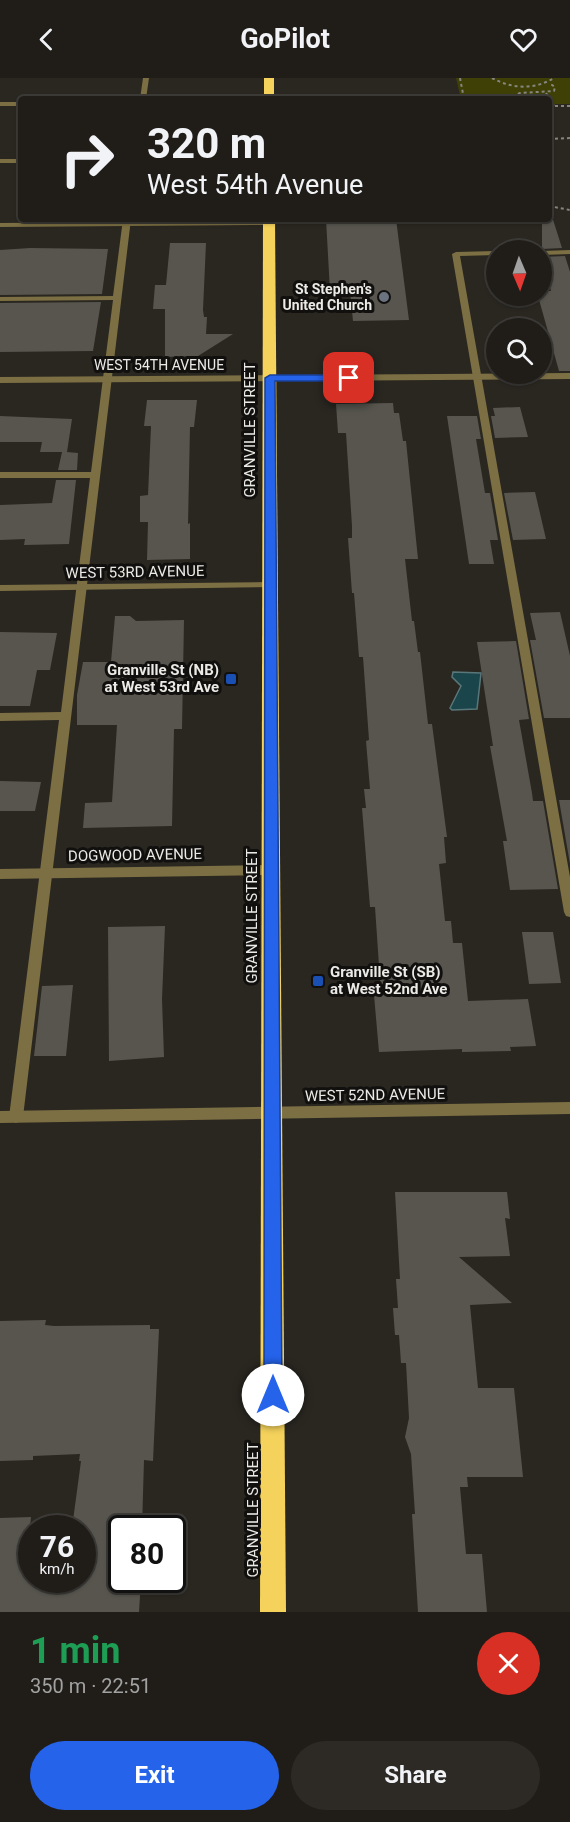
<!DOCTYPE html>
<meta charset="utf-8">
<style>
:root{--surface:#201d19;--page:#2d2a26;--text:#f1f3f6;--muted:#a2a2a2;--line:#3d3b38;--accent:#2563eb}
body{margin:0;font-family:Roboto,sans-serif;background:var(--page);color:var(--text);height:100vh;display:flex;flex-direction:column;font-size:22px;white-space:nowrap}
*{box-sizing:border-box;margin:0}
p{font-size:20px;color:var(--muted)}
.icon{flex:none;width:33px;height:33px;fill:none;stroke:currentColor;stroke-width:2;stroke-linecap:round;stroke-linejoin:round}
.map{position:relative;height:1534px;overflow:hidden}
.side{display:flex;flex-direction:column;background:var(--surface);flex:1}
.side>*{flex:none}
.hud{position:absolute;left:18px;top:18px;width:534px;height:126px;border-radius:6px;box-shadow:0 2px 4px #0004,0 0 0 2px var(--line);background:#201d19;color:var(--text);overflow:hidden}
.needle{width:39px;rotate:178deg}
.buttons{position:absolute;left:486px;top:162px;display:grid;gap:12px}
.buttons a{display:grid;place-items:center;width:66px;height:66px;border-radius:50%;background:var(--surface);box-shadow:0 2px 4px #0004,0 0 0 2px var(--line);font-size:30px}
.speed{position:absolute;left:18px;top:1437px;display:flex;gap:12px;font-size:30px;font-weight:700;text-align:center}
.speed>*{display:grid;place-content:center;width:78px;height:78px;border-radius:50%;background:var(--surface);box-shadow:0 2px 4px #0004,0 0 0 2px var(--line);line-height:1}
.speed small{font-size:15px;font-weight:400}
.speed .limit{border:3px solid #111;border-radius:9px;background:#fff;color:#111}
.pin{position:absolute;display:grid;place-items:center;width:51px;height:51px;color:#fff;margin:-26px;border-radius:12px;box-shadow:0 3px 9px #0006}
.me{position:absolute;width:66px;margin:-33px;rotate:0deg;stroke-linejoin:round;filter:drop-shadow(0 0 4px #0008)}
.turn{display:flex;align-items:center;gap:21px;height:126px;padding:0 30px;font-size:27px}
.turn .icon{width:78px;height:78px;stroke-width:2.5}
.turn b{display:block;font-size:42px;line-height:51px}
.round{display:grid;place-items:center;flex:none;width:63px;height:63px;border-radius:32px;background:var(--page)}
.head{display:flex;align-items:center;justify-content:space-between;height:102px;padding:0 30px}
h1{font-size:36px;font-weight:700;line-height:45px;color:#1e9e55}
.cta{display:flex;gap:12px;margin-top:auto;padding:12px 30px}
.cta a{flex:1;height:69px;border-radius:36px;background:var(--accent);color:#fff;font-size:24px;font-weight:700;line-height:69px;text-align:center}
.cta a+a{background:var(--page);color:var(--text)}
header{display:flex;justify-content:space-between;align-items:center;height:78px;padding:0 30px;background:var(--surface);font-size:27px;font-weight:700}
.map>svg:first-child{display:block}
</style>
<header><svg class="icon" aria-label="back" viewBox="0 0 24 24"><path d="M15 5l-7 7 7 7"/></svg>GoPilot<svg class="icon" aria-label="heart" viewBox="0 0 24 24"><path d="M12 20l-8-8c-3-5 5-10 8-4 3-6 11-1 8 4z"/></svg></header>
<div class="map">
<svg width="570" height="1534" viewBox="0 0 570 1534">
<rect width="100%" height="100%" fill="#2a2721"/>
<path fill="#3e4005" d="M456 0H570V26H550L549 21H461Z"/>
<path fill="#1a464b" stroke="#59777a" stroke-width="1.5" d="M453 594 481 595 477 631 452 632 450 630 461 608 452 599Z"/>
<g fill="#57554e">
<path d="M549 129 562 170 542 171V141H549Z"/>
<path d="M326 141H396L409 242 353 243 350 213H330Z"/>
<path d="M170 165H206L203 232 204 239H207L206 256H233L198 278 165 279V231H153L155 207H166Z"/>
<path d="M30 170 108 171 102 216 0 217V172Z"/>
<path d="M565 178 570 194V293H559L538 218H542V213H551L542 179Z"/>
<path d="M101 224 93 273 0 274V225Z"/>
<path d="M147 322H197L194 349H190L188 446 190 445V481L147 482 148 444H140V418L148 417 151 348H144Z"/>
<path d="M393 325 394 335H399L403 363H406L418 481H405L412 543H414L418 574H420L428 646H432L447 759H444L446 785 439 786 445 843H451L453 865H462L468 923 528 921 536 968 510 969 511 973 462 974V971L379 974 374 917H381L375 829H370L362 730H366L364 711H370L366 663 369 662 363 579H359L354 515H352L348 460H352V448L346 355H338L336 326Z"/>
<path d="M520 329 528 359 495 360 491 338H495L493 330Z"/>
<path d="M0 338 72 341 67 374 78 375 77 392H58L62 374H40L42 364H0Z"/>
<path d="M447 338H477L481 361H476L485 415H490L498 462H490L494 486H469Z"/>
<path d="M56 402H76L69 466 24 467 25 461 0 462V427L52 425Z"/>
<path d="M535 414 546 461 513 462 504 415Z"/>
<path d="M560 534 570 578V640H544L530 562H536L530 535Z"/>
<path d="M115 538H130L136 543 184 542 182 651H174L172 748 83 750 85 725 112 724 117 647H77V617L83 584H111Z"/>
<path d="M0 554 57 555 50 592H37L30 628H0Z"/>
<path d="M516 563 529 641 519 642 532 715 533 723H543L558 811 510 812 503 763H507L490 668H493L477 564Z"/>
<path d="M0 703 41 704 35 733H0Z"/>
<path d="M559 722H570V786Z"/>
<path d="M165 848 162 921 164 979 109 983 108 849Z"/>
<path d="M522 854H553L561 905 529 906Z"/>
<path d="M73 907 66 978H34L42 908Z"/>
<path d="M395 1114H507L510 1141 505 1140 510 1178 459 1179 512 1225 470 1227 478 1310H514L523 1399H467L468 1409H460L466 1476H482L487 1534H418L412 1436H415L411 1376 405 1359 409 1340 406 1285H401L399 1257H395L393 1230H398L396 1201H400Z"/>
<path d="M46 1242 45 1247 54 1248 150 1247V1251H159L153 1383 144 1382 142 1450H122V1502H141L139 1534H0V1440L31 1439 25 1502H82V1450H72L81 1383H79L80 1376 33 1378V1382L0 1383V1243Z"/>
</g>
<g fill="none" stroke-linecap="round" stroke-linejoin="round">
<g stroke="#888681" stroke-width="2" stroke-dasharray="3 3" stroke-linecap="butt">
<path d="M460 0 464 21"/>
<path d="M492 0C512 11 534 12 554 0"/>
<path d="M546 15 554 28"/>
<path d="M507 21 520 15 554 13 555 9 549 5"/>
<path d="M549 28H570"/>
<path d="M549 61 570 60"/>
<path d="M549 128 570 132"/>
</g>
<g fill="#7c6f43" fill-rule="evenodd">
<path d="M143 0H149L146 21H140Z"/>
<rect x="0" y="81" width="21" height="4"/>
<path d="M123 141H131L23 1039 21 1043 16 1045 11 1043 9 1039 59 642 0 643V635L61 634 90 400H0V394H91L113 222 0 223V219L113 218Z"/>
<path d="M570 172V176L542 177V173Z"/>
<path d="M496 173V177L460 178 570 799V839L566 838 564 834 452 176 456 174Z"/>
</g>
<g fill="#7c6f43" fill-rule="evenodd">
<rect x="0" y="24" width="21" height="4"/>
<path d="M272 143 273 145 269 147 0 149V145Z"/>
<path d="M570 295V301L0 305V299Z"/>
<path d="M270 504 275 507 274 509 0 513V507Z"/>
<path d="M271 787 275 789 277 792 275 795 271 797 0 801V791Z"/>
<path d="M570 1024V1036L0 1045V1033Z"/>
</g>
<g fill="#f4d25b" fill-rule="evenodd">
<rect x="264" y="0" width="10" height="21"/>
<path d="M263 141H275L286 1534H260Z"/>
</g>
</g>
<path fill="#2563eb" stroke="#184099" stroke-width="1.5" d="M270 297H349L354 300 349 303H275L282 1317 279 1323 273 1326 266 1323 264 1317 265 300Z"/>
<circle fill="#6b7280" stroke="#11100e" stroke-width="2" cx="384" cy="219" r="6"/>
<g fill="#1a4fb4" stroke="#11100e" stroke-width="2">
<rect x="225" y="595" width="12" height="12" rx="3"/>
<rect x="312" y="897" width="12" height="12" rx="3"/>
</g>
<g text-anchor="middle" stroke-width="6" stroke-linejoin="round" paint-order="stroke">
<g font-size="14" font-weight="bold" fill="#eceae6" stroke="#11100e" text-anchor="end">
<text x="372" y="216">St Stephen's<tspan x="372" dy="16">United Church</tspan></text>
</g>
<g font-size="14" fill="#eceae6" stroke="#11100e">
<text x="159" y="292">WEST 54TH AVENUE</text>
</g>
<g font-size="15" fill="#eceae6" stroke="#11100e">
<text transform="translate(250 352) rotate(-90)" y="5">GRANVILLE STREET</text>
<text transform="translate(135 494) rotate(-1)" y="5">WEST 53RD AVENUE</text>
<text transform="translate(135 777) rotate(-1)" y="5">DOGWOOD AVENUE</text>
<text transform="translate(252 838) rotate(-90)" y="5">GRANVILLE STREET</text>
<text transform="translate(375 1017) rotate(-1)" y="5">WEST 52ND AVENUE</text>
<text transform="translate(253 1432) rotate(-90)" y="5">GRANVILLE STREET</text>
</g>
<g font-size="15" font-weight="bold" fill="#eceae6" stroke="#11100e" text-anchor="end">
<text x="219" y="597">Granville St (NB)<tspan x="219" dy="17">at West 53rd Ave</tspan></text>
<text x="330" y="899" text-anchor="start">Granville St (SB)<tspan x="330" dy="17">at West 52nd Ave</tspan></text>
</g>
</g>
</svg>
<div class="buttons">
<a><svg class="needle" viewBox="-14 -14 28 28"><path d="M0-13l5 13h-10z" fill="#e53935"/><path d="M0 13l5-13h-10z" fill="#a2a2a2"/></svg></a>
<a><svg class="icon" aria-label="search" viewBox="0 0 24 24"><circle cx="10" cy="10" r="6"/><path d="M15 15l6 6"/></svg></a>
</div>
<div class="speed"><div>76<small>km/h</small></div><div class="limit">80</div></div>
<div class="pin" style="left:349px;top:300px;background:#d93025"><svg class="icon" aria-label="arrive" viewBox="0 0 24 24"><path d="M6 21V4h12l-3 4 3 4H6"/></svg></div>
<svg class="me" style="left:273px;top:1317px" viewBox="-20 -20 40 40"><circle r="19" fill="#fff"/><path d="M0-13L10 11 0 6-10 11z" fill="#2563eb"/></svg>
<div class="hud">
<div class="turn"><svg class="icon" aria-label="right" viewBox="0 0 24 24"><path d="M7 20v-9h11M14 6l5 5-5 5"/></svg><div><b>320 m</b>West 54th Avenue</div></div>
</div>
</div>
<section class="side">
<div class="head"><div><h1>1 min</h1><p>350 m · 22:51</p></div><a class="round" style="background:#d93025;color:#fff"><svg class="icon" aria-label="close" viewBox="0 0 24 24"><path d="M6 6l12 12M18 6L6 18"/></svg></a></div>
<div class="cta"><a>Exit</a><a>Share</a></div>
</section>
